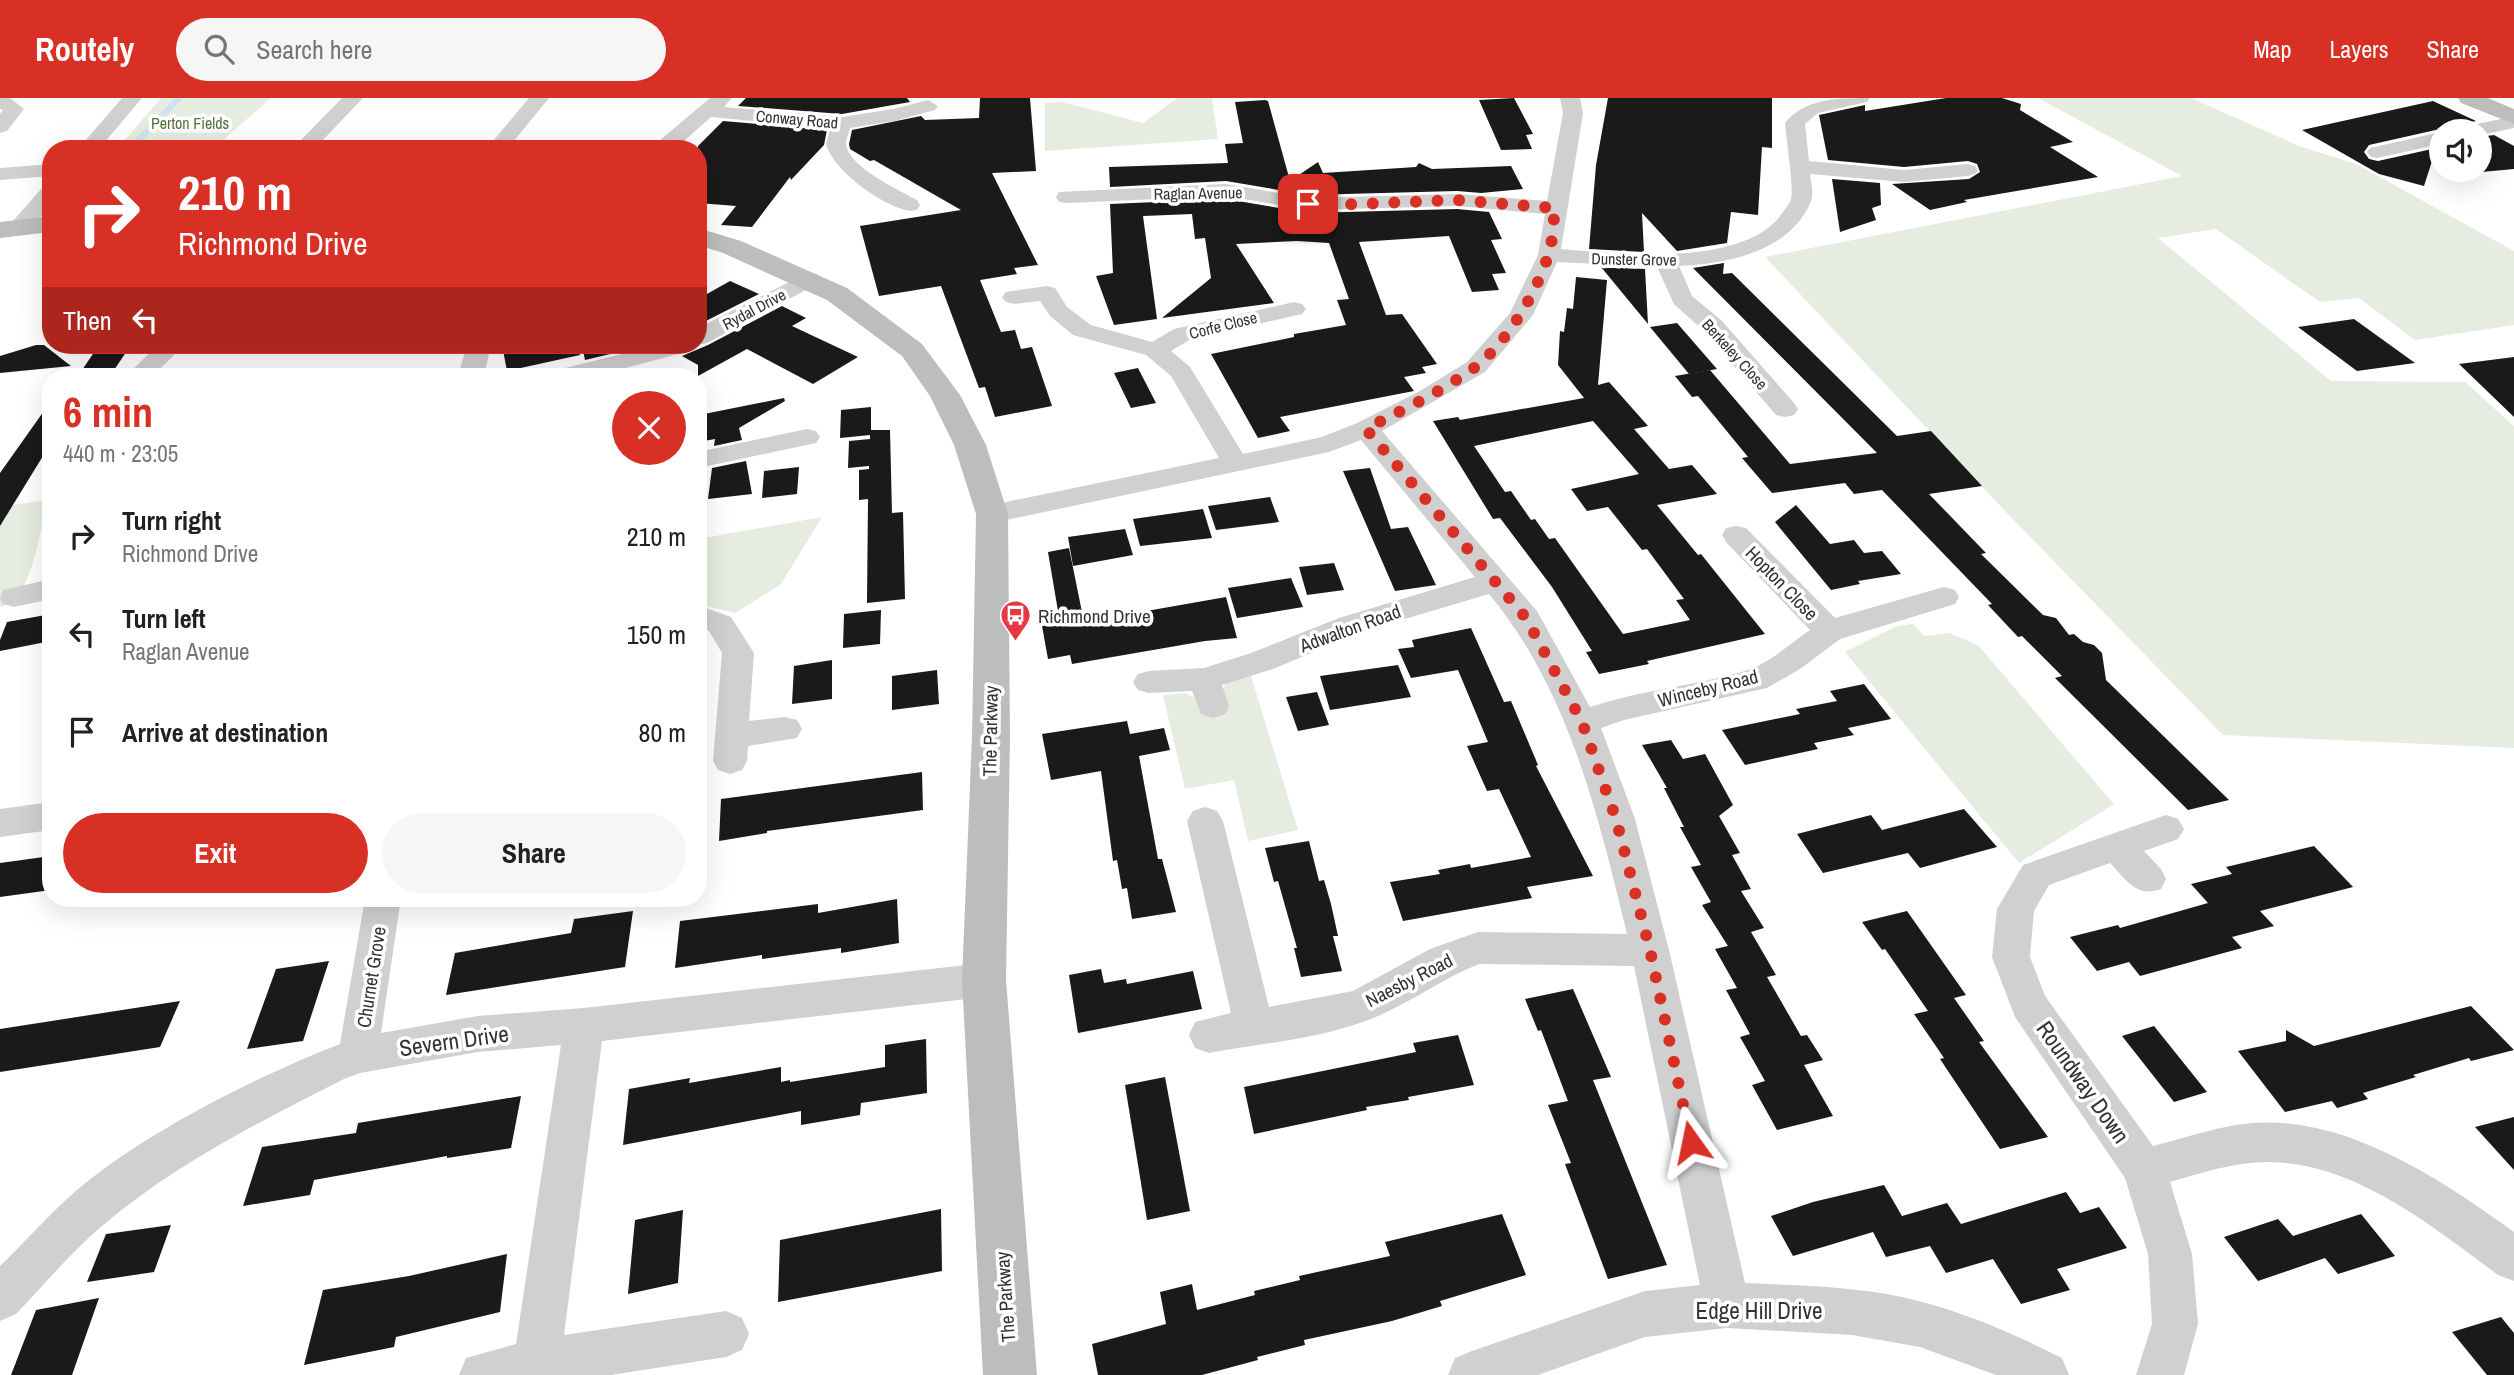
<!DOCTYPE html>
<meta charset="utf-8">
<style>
:root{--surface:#fff;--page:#f6f6f6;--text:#202124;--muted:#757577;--accent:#d93025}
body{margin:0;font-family:"Archivo Narrow",sans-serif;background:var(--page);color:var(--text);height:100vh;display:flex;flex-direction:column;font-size:26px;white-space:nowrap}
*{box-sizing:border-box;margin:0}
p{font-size:23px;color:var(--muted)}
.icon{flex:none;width:38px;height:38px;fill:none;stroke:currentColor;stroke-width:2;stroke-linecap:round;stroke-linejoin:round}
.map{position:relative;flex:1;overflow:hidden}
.details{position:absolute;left:42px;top:270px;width:665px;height:539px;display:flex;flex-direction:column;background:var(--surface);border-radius:28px;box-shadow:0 7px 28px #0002}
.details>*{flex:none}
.banner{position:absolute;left:42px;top:42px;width:665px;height:214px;border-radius:28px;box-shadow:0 7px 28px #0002;background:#d93025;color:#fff;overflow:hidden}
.tools{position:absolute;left:2429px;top:21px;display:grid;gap:14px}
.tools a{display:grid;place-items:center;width:63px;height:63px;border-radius:50%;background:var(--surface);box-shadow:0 7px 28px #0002;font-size:35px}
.pin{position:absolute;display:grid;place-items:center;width:60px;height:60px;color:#fff;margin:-30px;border-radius:14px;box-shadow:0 4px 10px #0006}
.me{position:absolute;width:77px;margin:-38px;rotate:348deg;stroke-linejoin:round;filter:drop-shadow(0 0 5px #0008)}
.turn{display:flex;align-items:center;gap:24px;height:147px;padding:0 21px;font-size:32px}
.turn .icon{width:91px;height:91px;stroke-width:2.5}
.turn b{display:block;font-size:49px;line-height:60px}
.then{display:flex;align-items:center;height:66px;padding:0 21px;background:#0003;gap:14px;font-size:26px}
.round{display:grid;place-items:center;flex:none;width:74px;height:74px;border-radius:37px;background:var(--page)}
.overview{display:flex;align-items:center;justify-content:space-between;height:119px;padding:0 21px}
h1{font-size:42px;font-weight:800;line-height:52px;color:var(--accent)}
.button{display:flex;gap:14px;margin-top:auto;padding:14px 21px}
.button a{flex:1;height:80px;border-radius:42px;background:var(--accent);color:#fff;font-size:28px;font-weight:800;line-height:80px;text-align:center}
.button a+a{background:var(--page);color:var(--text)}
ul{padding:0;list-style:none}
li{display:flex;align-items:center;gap:21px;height:98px;padding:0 21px}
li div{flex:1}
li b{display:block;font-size:26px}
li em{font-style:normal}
header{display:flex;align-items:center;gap:42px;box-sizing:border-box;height:98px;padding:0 35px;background:var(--accent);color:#fff}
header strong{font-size:33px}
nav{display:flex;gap:38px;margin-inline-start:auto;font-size:24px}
.search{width:490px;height:63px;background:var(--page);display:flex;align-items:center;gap:18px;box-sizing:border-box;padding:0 24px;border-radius:38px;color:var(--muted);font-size:26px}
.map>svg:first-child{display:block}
</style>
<header>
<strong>Routely</strong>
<div class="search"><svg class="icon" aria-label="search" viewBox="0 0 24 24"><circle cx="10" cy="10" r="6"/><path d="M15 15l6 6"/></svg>Search here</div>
<nav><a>Map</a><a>Layers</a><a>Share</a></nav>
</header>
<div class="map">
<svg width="2514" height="1277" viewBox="0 0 2514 1277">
<rect width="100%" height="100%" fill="#fff"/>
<g fill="#e6ecdf">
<path d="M161 0H271L213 51H117Z"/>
<path d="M1177 0H1212L1218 41 1045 53V5L1063 4 1143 25Z"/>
<path d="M2038 0H2191L2299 48 2356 66 2514 153V227L2415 242 2359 200 2320 204 2216 131 2158 140 2331 283 2465 284 2514 328V650L2223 637 2005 413 1765 159 2182 78Z"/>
<path d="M47 402C40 431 33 502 0 509V409Z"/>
<path d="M822 419 781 486 735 515 698 506V441Z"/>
<path d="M1913 526 1924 538 1949 535 1978 547 2114 706 2019 765 1845 554 1897 528Z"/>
<path d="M1251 578 1298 732 1248 743 1234 682 1185 691 1163 597 1186 595 1197 601 1222 593 1227 583Z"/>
</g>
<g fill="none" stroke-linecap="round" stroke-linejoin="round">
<path stroke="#cfe2ee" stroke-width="6" d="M130 51 179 0"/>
</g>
<g fill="#1a1a1a" fill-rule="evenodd">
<path d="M746 0H907L910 4 842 16 738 8Z"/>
<path d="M980 0H1030L1036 73 992 75 1038 167 1014 170 1017 176 980 182 1001 234 1015 232 1021 251 1032 249 1052 308 995 319 985 289 979 290 941 188 879 198 860 128 961 112 874 62 870 63 850 51 849 46 852 32 921 18 925 22 979 20Z"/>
<path d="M1514 0 1533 36 1526 37 1532 51 1501 52 1479 2Z"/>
<path d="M1608 0H1772V50L1762 49 1758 117 1731 114 1727 145 1677 153 1642 115 1644 154 1589 151 1596 67Z"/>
<path d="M1946 0H2002L2021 6 2020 12 2073 44 2050 49 2098 79 1964 102 1967 104 1930 112 1892 86 1969 81 1980 74 1977 66 1968 63 1904 69 1828 62 1819 17 1865 7V13Z"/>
<path d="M1265 2 1268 3 1290 83 1318 64 1323 75 1416 69 1419 65 1432 71 1511 68 1523 91 1481 95 1457 93 1308 97 1226 83 1110 89 1109 69 1228 65 1225 46 1243 45 1235 4Z"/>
<path d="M2433 3 2476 23 2463 26 2458 33 2440 31 2369 47 2364 54 2369 61 2378 63 2441 49V65L2433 60 2424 88 2379 76 2302 32Z"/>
<path d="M723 23 827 32 824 47 791 82 790 79 752 129 721 127 736 108 698 105V48Z"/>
<path d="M2494 37 2514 48V71L2460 76 2452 72H2480V39Z"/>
<path d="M1832 81 1880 85 1881 107 1872 110 1876 122 1840 134Z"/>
<path d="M1226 101 1308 115 1457 111 1489 114 1502 141 1491 142 1506 175 1492 176 1499 192 1472 194 1449 138 1359 144 1386 217 1402 216 1437 266 1422 269 1426 275 1404 279 1414 293 1280 319 1290 333 1258 340 1211 256 1294 239V236L1346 227 1337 202 1349 201 1329 145 1297 143 1236 146 1274 205 1162 220 1211 180 1205 140 1195 141 1192 116 1143 118 1157 221 1114 227 1096 178 1113 175 1110 106Z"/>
<path d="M1724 165 1723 176 1732 175 1897 338 1931 333 1982 388 1929 396 1986 455 1981 456 2043 517 2056 520 2069 537 2074 536 2083 544 2094 547 2102 555 2106 582 2229 702 2188 712 2055 580 2062 578 2022 538 2018 539 1988 507 1992 506 1882 392 1854 396 1845 385 1772 395 1742 360 1748 359 1698 298 1692 299 1675 278 1710 272 1790 366 1877 355 1693 170Z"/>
<path d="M1601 169 1645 171 1648 226Z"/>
<path d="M1576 179 1607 182 1598 287 1609 284 1648 328 1634 331 1669 371 1692 367 1717 396 1657 407 1698 457 1701 456 1765 536 1647 563 1649 566 1599 576 1586 554 1592 553 1552 489 1500 420 1493 421 1433 323 1458 319 1460 322 1584 300 1558 267 1560 233 1564 234 1567 210 1573 211ZM1593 323 1639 376 1571 391 1587 413 1608 409 1642 452 1647 451 1684 501 1676 502 1690 522 1623 536 1555 440 1549 441 1535 421 1531 422 1511 393 1505 394 1474 348Z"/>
<path d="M730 183 759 196 698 227V201Z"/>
<path d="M782 208 806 220 792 228 858 259 813 286 747 251 698 278V267L682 258 708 247Z"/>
<path d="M2354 221 2415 265 2357 273 2298 229Z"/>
<path d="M1677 225 1717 271 1689 276 1650 229Z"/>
<path d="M36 247H44L71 268 0 275V258Z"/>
<path d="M99 247H131L114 272 80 275Z"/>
<path d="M502 247H579L580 257 507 273Z"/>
<path d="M582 247H639L640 249 585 262Z"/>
<path d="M2514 259V319L2459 266Z"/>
<path d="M1138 270 1156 305 1131 310 1114 275Z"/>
<path d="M784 300 785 303 739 330 742 342 714 348 715 341 704 343 699 317Z"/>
<path d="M51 303V345L0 428V375Z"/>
<path d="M871 309V332H890L892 415 903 414 905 501 867 505 868 401 859 402V372L869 371V368L848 370 849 343 870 341V337L840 340 841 312Z"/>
<path d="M746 363 752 396 708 401 712 370Z"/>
<path d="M799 369 797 396 762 400 764 373Z"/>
<path d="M1370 370 1391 431 1408 429 1436 487 1395 493 1343 373Z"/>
<path d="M1270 399 1279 424 1216 432 1208 408Z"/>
<path d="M1796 407 1830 446 1854 442 1864 455 1882 453 1901 476 1858 483 1860 486 1831 492 1775 424Z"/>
<path d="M1203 411 1212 440 1140 448 1133 421Z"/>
<path d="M1125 431 1133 457 1073 468 1068 439Z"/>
<path d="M1069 450 1084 524 1226 499 1237 540 1205 543 1072 566 1070 557 1048 561 1042 528 1060 525 1048 454Z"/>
<path d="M1334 465 1344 492 1307 497 1299 469Z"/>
<path d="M1291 480 1303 509 1237 520 1228 490Z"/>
<path d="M881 512 880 546 843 550 844 516Z"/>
<path d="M51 516V543L0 553V542L7 524Z"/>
<path d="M1471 530 1504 604 1511 603 1538 667 1536 668 1593 778 1527 789 1532 800 1403 823 1390 784 1440 776 1438 772 1470 766 1471 770 1531 759 1499 691 1487 693 1467 648 1488 644 1458 572 1411 580 1398 551 1414 549 1412 542Z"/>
<path d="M832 562V601L792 606 794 568Z"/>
<path d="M1398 567 1411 599 1330 612 1320 578Z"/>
<path d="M937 572 939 606 892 612V578Z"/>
<path d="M1864 586 1891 621 1848 630 1854 637 1814 645 1818 651 1745 667 1722 632 1800 616 1796 611 1837 603 1830 593Z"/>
<path d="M1317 594 1329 627 1298 633 1286 599Z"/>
<path d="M1127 623 1130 636 1164 630 1170 652 1139 658 1158 761H1162L1176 814 1132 821 1127 790 1122 791 1117 762 1113 763 1101 673 1051 682 1042 636Z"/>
<path d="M1671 642 1683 661 1705 656 1733 707 1719 718 1740 755 1732 757 1751 791 1741 793 1764 830 1751 834 1776 877 1767 879 1801 938 1807 937 1823 962 1804 967 1833 1018 1777 1032 1752 987 1765 983 1740 939 1750 936 1726 892 1737 890 1715 851 1728 848 1702 807 1711 804 1691 769 1701 767 1680 729H1684L1664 690H1667L1642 647Z"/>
<path d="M922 674 923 712 767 733V735L719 743 721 701Z"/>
<path d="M1964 711 1997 749 1920 770 1908 755 1823 775 1797 736 1871 717 1882 732Z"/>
<path d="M1309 743 1319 783 1324 782 1331 806 1338 838H1333L1342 873 1301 879 1294 850H1297L1278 783 1274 784 1265 750Z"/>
<path d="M2314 748 2353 789 2260 813 2274 828 2232 839 2242 850 2140 878 2129 864 2097 873 2070 839 2118 827 2120 830 2208 805 2191 786 2232 776 2226 769Z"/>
<path d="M51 758V792L0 799V765Z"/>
<path d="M897 801 899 845 841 855V850L762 861V857L675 870 680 823 818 806V815Z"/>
<path d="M633 813 625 869 446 897 455 855 571 835 574 821Z"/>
<path d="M1907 813 1966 897 1954 900 1984 943 1979 944 2048 1039 2000 1051 1940 961 1944 960 1914 916 1928 913 1885 851 1882 852 1862 824Z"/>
<path d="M329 863 303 943 247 951 276 871Z"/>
<path d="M1101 871 1104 885 1126 881 1127 886 1193 873 1202 911 1078 935 1069 877Z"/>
<path d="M1573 891 1611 979 1593 982 1667 1167 1608 1181 1565 1066 1571 1065 1548 1007 1568 1003 1541 932 1538 933 1525 901Z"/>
<path d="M180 903 160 949 0 974V931Z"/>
<path d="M2471 908 2514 952 2471 963 2469 960 2413 977 2416 979 2363 995 2368 1001 2337 1010 2332 1003 2285 1014 2238 953 2286 943V932L2314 948Z"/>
<path d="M2154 928 2207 994 2174 1004 2122 938Z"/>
<path d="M1458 937 1474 987 1408 999 1409 1002 1366 1009 1367 1012 1254 1036 1244 989 1416 954 1413 945Z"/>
<path d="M926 941 927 995 861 1005 860 1017 801 1027V1013L623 1047 629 991 690 980 689 985 781 969V984L790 982V984L885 969V947Z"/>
<path d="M1165 979 1190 1113 1147 1122 1125 987Z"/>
<path d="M521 998 511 1050 447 1060V1058L314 1082 310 1097 243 1108 262 1049 356 1035 358 1025Z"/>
<path d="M2514 1019V1072L2475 1029Z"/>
<path d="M1884 1087 1902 1118 1947 1105 1961 1126 2066 1094 2080 1115 2099 1109 2127 1150 2057 1171 2070 1192 2021 1206 1993 1161 1946 1175 1930 1148 1886 1159 1873 1134 1793 1158 1771 1118 1813 1104Z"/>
<path d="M941 1111 942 1173 778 1204 780 1142Z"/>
<path d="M683 1112 678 1185 628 1196 635 1122Z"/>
<path d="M1502 1116 1526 1177 1440 1203 1442 1208 1392 1223 1304 1242 1305 1247 1257 1259 1258 1262 1202 1277H1098L1092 1246 1166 1226 1160 1194 1192 1186 1197 1212 1255 1197 1254 1193 1300 1182 1299 1178 1390 1158 1385 1144Z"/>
<path d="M2361 1116 2395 1158 2338 1176 2325 1160 2258 1183 2224 1139 2278 1121 2293 1138Z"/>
<path d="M171 1127 154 1174 87 1184 106 1136Z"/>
<path d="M507 1156 500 1214 396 1239 394 1249 304 1267 323 1192 409 1178Z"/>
<path d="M99 1200 72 1277H11L36 1212Z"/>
<path d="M2501 1219 2514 1235V1277H2487L2452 1234Z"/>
</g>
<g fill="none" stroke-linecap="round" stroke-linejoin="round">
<g fill="#d0d0d0" fill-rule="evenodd">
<path d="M0 0H10L24 11 7 33 0 35V16L3 12 0 11Z"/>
<path d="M122 0H142L99 51H78Z"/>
<path d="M342 0H363L321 44 493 43 529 0H549L514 43H659L710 0H732L724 9 842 19 893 11 928 2 938 8 935 12 894 23 850 30C849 35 846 41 846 46 848 69 899 92 917 102L920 107 917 112 909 113C881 107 835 74 826 47L830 30 711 19 675 51 218 50 221 46 228 44H299Z"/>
<path d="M1560 0H1580L1583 15 1561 151C1619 156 1746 170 1783 114 1785 111 1790 105 1791 101 1794 89 1786 40 1785 25 1805 0 1839 0 1870 0L1867 4 1818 15 1805 26 1809 63 1904 72 1968 66 1975 68 1978 72 1975 76 1968 78 1904 84 1810 76C1811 84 1814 96 1811 103 1791 153 1728 166 1679 168L1692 198 1722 223 1794 305 1798 311 1794 317 1785 319 1776 317 1704 233 1674 206 1657 169 1557 164 1533 217 1485 274 1382 333 1537 513 1590 609C1641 592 1694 588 1745 573 1768 566 1790 546 1810 532L1726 444 1722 437 1726 430 1736 428 1746 430 1835 520 1944 489 1955 492 1959 499 1955 506 1840 541 1800 571 1767 590 1624 622 1601 630 1635 721 1669 852 1745 1185C1803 1188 1865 1188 1922 1204 1971 1217 2016 1237 2062 1260L2069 1277H1996L1920 1249 1852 1237 1727 1230 1645 1239 1538 1277H1448L1455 1260 1472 1253 1645 1193 1700 1187 1634 868 1479 866C1443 880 1413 903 1378 918 1328 940 1263 945 1209 955L1195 950 1189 937 1195 924 1231 915 1187 723 1193 713 1205 709 1217 713 1223 723 1269 909 1353 893 1430 851 1478 834 1627 836C1598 717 1569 592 1489 496L1361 534 1273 571 1222 587 1229 608 1225 616 1213 620 1201 616 1192 593 1149 595 1138 592 1133 584 1138 576 1149 573 1204 570 1251 555 1339 520 1475 479 1361 342 1329 354 992 425 982 422 978 416 982 410 992 407 1219 360 1171 278 1146 257 1073 237 1050 218 1040 203 1014 206 1006 204 1002 199 1006 194 1047 188 1055 190 1067 209 1091 227 1152 244 1174 231 1294 204 1302 206 1306 211 1302 216 1191 241 1171 253 1190 269 1243 356 1322 339 1357 325 1420 293 1467 264 1510 215 1538 157 1545 116 1457 108 1308 112 1226 98 1067 105 1059 104 1056 99 1059 94 1226 86 1308 100 1457 96 1547 103 1563 15Z"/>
<path d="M2514 18V30L2480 37V33H2461L2464 29Z"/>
<path d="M2441 34V46L2377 60 2370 58 2367 54 2370 50Z"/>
<path d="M51 66V78L0 82V70Z"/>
<path d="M51 88V107L28 134H12L9 129 12 124 43 89Z"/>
<path d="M809 174 817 176 821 181 817 186 707 245 696 247 693 252 596 278H549L553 273 658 247H698V230Z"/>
<path d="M158 247H184L153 278H126Z"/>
<path d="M467 247H491L484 278H458Z"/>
<path d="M807 331 816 333 820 339 816 345 698 370V354Z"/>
<path d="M51 481V501L14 509 3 506 0 501 3 492Z"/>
<path d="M698 507 731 519 754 555 749 623 785 619 797 622 802 631 797 640 748 648 747 663 742 672 730 676 718 672 713 663 722 555 709 533 698 529Z"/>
<path d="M51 704V732L0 739V711Z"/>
<path d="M2166 717 2178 721 2184 731 2178 741 2144 753 2161 771 2166 781 2161 791C2137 800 2126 782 2110 765L2049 787 2034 813 2030 859 2045 898 2153 1048C2185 1040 2218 1028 2252 1025 2347 1018 2440 1081 2514 1134V1183L2498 1177C2436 1131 2365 1073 2286 1065 2247 1060 2207 1073 2170 1084L2192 1156 2198 1226 2184 1277H2136L2152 1226 2148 1156 2125 1080 2015 919 1992 859 1997 811 2023 767Z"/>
<path d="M365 800H401L381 935 478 918 584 910 984 865 998 870 1003 882 998 894 984 899 602 943 564 1237 726 1213 742 1220 749 1236 742 1252 726 1259 611 1277H459L466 1260 516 1246 561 947 478 954 360 975 344 981C259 1024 175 1066 102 1128 71 1154 44 1187 16 1216L0 1223V1168C23 1146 44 1122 68 1100 135 1039 255 979 340 946Z"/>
</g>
<g fill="#bdbdbd" fill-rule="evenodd">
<path d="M2458 0H2488L2514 11V26L2461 5Z"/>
<path d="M51 118V134L0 140V124Z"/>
<path d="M698 130 741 143 847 190 922 246 960 297 986 347 1008 416 1010 638 1006 882 1037 1277H983L962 882 972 638 976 416 954 347 930 298 902 258 827 202 723 155 698 147Z"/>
</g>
</g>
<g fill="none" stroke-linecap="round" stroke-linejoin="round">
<path stroke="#d93025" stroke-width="12" stroke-dasharray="0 21.6" d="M1308 106 1334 107 1457 102 1555 110C1553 126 1553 144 1548 158 1536 196 1506 246 1474 270 1441 294 1402 312 1366 331L1526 520 1582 624 1616 721 1650 852 1691 1044"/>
</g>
<defs>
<symbol id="bus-pin" viewBox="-11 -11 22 30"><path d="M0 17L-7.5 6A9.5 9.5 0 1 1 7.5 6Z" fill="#e63946" stroke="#fff"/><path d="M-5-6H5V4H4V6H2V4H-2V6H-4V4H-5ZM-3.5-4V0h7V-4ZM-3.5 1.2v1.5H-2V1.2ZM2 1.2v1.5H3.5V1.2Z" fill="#fff"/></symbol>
</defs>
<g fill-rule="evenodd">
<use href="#bus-pin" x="998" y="500" width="35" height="47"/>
</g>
<g text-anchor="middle" stroke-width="7" stroke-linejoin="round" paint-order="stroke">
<g font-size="16" fill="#333" stroke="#fff">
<text transform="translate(797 21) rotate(5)" y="6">Conway Road</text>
<text transform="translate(1198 95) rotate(-1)" y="6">Raglan Avenue</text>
<text transform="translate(1634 161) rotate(1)" y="6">Dunster Grove</text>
<text transform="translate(754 211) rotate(-28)" y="6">Rydal Drive</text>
<text transform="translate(1223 227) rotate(-14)" y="6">Corfe Close</text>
<text transform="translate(1735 256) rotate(48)" y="6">Berkeley Close</text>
</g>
<g font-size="16" fill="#56703f" stroke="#fff">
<text x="190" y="31">Perton Fields</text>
</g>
<g font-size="19" fill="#333" stroke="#fff">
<text transform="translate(1782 485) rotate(46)" y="7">Hopton Close</text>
<text transform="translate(1350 530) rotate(-20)" y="7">Adwalton Road</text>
<text transform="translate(1708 590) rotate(-14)" y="7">Winceby Road</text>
<text transform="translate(990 633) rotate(-89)" y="7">The Parkway</text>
<text transform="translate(371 879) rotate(-81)" y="7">Churnet Grove</text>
<text transform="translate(1409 882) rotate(-27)" y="7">Naesby Road</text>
<text transform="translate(1005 1199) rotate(-94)" y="7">The Parkway</text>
</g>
<g font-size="19" fill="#333" stroke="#fff" text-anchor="start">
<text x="1038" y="525">Richmond Drive</text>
</g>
<g font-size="23" fill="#333" stroke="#fff">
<text transform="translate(454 943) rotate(-8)" y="8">Severn Drive</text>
<text transform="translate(2083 984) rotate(55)" y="8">Roundway Down</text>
<text x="1759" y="1221">Edge Hill Drive</text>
</g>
</g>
</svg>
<div class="tools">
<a><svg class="icon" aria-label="sound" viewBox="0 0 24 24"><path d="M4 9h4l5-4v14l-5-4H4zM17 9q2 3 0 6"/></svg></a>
</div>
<div class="pin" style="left:1308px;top:106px;background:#d93025"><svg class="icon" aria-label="arrive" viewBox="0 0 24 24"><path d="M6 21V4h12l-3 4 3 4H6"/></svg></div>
<svg class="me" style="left:1691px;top:1044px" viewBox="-20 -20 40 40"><path d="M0-17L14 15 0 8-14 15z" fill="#d93025" stroke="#fff" stroke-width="4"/></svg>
<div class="banner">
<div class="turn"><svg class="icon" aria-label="right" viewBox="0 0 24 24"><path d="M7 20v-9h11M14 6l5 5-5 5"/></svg><div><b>210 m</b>Richmond Drive</div></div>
<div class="then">Then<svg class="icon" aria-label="left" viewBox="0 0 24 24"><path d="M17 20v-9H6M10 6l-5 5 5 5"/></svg></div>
</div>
<section class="details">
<div class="overview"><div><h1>6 min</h1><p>440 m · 23:05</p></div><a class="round" style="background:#d93025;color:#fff"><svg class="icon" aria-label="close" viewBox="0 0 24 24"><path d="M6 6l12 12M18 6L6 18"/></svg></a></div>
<ul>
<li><svg class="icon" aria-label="right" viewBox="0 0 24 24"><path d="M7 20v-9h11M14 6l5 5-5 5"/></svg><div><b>Turn right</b><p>Richmond Drive</p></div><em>210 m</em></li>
<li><svg class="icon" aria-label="left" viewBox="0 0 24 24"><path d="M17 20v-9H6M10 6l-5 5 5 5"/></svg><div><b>Turn left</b><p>Raglan Avenue</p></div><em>150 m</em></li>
<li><svg class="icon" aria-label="arrive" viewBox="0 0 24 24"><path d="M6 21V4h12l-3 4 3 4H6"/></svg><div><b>Arrive at destination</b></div><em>80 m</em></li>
</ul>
<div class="button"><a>Exit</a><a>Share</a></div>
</section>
</div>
